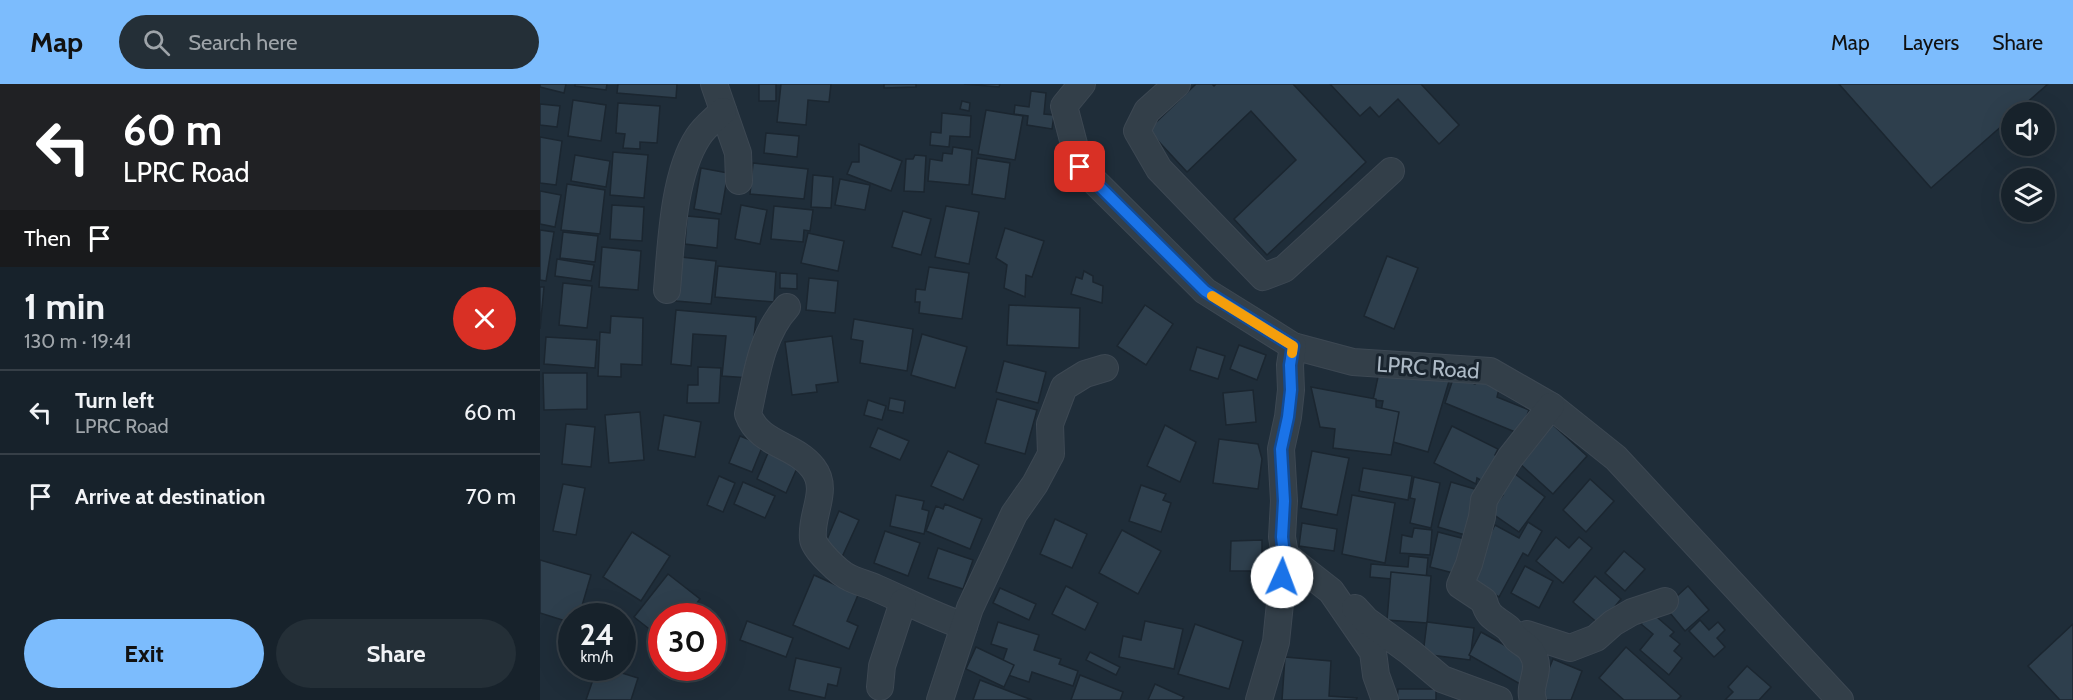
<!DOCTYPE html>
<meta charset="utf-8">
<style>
:root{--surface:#17222b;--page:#242f37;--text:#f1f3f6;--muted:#9ea4a9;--line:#363f47;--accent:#7cbcfd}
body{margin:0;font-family:Cabin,sans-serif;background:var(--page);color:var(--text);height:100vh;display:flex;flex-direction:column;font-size:22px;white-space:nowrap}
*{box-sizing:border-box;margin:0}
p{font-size:20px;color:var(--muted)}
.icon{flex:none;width:33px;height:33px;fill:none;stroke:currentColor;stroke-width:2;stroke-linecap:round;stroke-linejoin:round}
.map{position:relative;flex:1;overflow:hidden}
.details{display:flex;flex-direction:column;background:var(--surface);width:540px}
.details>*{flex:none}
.top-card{background:#202124;color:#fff;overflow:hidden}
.buttons{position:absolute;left:1461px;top:18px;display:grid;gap:12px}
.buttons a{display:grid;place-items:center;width:54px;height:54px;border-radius:50%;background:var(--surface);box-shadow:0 6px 24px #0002,0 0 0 2px var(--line);font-size:30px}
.speed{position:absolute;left:18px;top:519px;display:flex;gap:12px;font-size:30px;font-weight:700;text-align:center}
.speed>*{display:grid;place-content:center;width:78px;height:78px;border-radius:50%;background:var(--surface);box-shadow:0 6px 24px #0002,0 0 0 2px var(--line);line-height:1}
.speed small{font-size:15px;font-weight:400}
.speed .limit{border:9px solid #d22;background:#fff;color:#111}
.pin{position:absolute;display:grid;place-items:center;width:51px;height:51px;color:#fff;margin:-26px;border-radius:12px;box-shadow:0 3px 9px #0006}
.me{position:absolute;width:66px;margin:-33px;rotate:2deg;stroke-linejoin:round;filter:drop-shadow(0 0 4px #0008)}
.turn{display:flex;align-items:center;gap:21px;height:126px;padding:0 24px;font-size:27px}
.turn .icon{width:78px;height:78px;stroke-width:2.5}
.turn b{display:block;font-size:42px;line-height:51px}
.then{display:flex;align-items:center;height:57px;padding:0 24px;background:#0003;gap:12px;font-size:22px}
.round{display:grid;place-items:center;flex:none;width:63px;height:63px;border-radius:32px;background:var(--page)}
.overview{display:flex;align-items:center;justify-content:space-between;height:102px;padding:0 24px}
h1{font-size:36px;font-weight:700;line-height:45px}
.primary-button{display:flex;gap:12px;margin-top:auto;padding:12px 24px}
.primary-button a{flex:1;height:69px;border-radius:36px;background:var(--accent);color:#111;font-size:24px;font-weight:700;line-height:69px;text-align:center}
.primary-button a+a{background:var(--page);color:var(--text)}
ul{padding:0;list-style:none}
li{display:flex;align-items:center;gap:18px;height:84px;padding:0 24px;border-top:2px solid var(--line)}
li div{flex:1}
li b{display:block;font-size:22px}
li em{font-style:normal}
header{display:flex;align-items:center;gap:36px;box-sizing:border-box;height:84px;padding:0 30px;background:var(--accent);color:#111}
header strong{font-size:28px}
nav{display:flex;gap:33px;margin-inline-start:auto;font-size:21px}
.search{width:420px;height:54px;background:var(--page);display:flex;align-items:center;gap:15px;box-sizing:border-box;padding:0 21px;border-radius:33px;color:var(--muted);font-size:22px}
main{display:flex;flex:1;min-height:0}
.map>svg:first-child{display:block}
</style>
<header>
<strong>Map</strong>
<div class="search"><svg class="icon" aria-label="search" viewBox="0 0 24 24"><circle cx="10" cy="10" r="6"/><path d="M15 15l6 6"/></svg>Search here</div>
<nav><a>Map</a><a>Layers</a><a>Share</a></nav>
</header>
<main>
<section class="details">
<div class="top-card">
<div class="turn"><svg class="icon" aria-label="left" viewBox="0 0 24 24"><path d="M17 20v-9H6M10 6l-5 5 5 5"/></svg><div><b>60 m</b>LPRC Road</div></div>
<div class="then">Then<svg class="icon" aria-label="arrive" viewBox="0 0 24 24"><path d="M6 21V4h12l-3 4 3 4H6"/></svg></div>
</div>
<div class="overview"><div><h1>1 min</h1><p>130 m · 19:41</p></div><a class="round" style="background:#d93025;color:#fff"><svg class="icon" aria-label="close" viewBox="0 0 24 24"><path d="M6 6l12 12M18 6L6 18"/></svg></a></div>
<ul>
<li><svg class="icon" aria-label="left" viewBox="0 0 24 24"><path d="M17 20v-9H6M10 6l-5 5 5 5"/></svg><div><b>Turn left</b><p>LPRC Road</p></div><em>60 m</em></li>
<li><svg class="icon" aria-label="arrive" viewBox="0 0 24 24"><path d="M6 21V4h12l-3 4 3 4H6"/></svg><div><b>Arrive at destination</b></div><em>70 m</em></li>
</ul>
<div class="primary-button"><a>Exit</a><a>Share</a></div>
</section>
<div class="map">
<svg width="1533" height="616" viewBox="0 0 1533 616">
<rect width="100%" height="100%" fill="#1f2d39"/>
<g fill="#2e3f4d" stroke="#1b2630" stroke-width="1.5">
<path d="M0 0H26L24 9 0 3Z"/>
<path d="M35 0H67L66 6 35 2Z"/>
<path d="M78 0H137L136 14 77 9Z"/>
<rect x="219" y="0" width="17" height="17"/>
<path d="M241 0H291L289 18 268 16 266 41 237 38Z"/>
<path d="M344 0H376V3L344 4Z"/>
<path d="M424 0H460L459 3Z"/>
<path d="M656 0H672L674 2 676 0H753L826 78 727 171 694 135 756 76 711 27 647 88 608 46Z"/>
<path d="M790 0H881L919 41 899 60 858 15 839 33 830 23 820 32Z"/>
<path d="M1299 0H1508L1476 28H1472V33L1391 104Z"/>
<path d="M491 7 506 9 504 30 514 31 512 45 487 41 488 32 474 30 475 21 489 23Z"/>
<path d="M33 16 66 21 61 57 28 52Z"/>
<path d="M422 17 430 19 429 27 420 25Z"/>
<path d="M78 19 120 22 117 59 100 58V65L83 64 85 50 76 49Z"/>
<path d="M0 20 20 22 17 43 0 41Z"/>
<path d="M446 26 483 32 475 76 438 70Z"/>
<path d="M402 29 431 32 430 53 410 52 409 63 390 61 391 48 401 49Z"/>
<path d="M226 49 259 52 257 73 224 69Z"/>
<path d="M0 53 22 57 16 101 0 99Z"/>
<path d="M319 60 362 77 351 107 307 90 312 78H319Z"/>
<path d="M413 63 432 66 429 101 388 97 390 75 402 77 403 69 412 70Z"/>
<path d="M73 68 108 71 104 114 70 111Z"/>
<path d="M35 71 70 77 66 103 31 97Z"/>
<path d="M375 71 386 72 384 108 364 107 366 75H373Z"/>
<path d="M437 74 470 79 465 115 432 110Z"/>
<path d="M213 79 268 85 264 115 210 110Z"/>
<path d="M161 84 188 89 181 130 154 125Z"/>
<path d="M273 91 293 93 291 124 271 123Z"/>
<path d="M300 95 330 101 325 126 295 121Z"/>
<path d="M27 100 65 106 60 150 21 146Z"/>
<path d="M0 107 21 111 15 143 0 140Z"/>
<path d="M72 121 104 123 102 157 70 155Z"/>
<path d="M201 121 227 126 220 160 195 155Z"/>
<path d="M234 122 273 126 270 147 264 146 263 158 231 155Z"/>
<path d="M406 122 439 128 429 180 395 173Z"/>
<path d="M363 127 391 135 381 171 352 163Z"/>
<path d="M147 132 179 135 177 164 145 160Z"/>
<path d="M465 144 504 157 492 193 486 191 485 213 464 204 467 181 456 174Z"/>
<path d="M0 146 14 148 6 197 0 196Z"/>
<path d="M23 148 58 152 55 178 20 174Z"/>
<path d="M268 149 304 157 298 187 261 179Z"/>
<path d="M62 163 101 167 98 206 59 203Z"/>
<path d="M847 172 878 184 854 245 824 232Z"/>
<path d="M141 173 176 177 171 220 136 217Z"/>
<path d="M17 175 54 181 51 197 15 192Z"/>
<path d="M178 182 236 188 234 218 175 213Z"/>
<path d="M389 183 429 189 422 235 379 229 380 218H375L376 205 385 206Z"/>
<path d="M544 187 553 192V198L563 202 562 219 531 210 536 193 542 195Z"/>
<path d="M240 189 257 190V205L240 204Z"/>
<path d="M269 194 298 197 295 229 266 226Z"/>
<path d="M23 199 52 202 47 244 19 241Z"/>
<path d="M0 203H4L0 245Z"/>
<path d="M469 221 540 224 539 264 467 261Z"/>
<path d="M605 221 633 240 606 281 577 262Z"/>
<path d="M136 226 216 233 210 294 182 292 186 252 153 250 151 282 131 280Z"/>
<path d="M71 232 103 234 102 281 81 280V293L58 292 60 248 70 249Z"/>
<path d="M314 235 373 245 367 287 320 279 323 257 311 255Z"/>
<path d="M382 250 427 263 415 304 371 291Z"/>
<path d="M292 252 298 298 276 301 277 308 252 311 245 258Z"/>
<path d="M6 253 57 256 55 284 4 280Z"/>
<path d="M699 261 726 271 717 296 690 285Z"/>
<path d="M657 263 685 272 678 295 650 286Z"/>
<path d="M842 274 910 294 888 368 836 353 843 317 833 316Z"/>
<path d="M464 277 506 288 498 319 456 308Z"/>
<path d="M158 283 181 284 179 319H147L148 301H158Z"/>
<path d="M3 289H47V325L4 326Z"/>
<path d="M914 292 935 300 937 295 959 305 957 313 989 326 980 350 905 319Z"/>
<path d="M771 303 836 315V323L859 328 851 371 793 364 795 345 780 343Z"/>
<path d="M713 306 716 338 686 341 683 309Z"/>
<path d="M350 314 365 317 363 329 348 326Z"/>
<path d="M457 315 497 326 485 370 445 359Z"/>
<path d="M328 316 346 322 342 336 324 331Z"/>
<path d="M100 328 104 376 69 379 65 331Z"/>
<path d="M124 331 161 338 155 373 118 366Z"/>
<path d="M26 340 55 343 51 383 22 380Z"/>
<path d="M1012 340 1047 372 1013 410 978 378Z"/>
<path d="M625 341 656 358 640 398 607 382Z"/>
<path d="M912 342 958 365 955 371 961 374 948 400 937 394 936 400 894 379Z"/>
<path d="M338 344 369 357 360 376 330 363Z"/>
<path d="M200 352 223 361 212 388 189 379Z"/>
<path d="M679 355 718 360 722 375 718 405 673 399Z"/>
<path d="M408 367 439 381 423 416 391 402Z"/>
<path d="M772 367 809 374 797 431 761 424Z"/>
<path d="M228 369 258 382 246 409 217 395Z"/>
<path d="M823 384 872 392 868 416 819 407Z"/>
<path d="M970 386 1005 413 979 448 950 428 963 411 957 406Z"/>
<path d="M179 392 195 399 183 428 167 421Z"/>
<path d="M874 393 900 399 891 444 870 439 875 415 870 414Z"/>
<path d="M1050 395 1074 417 1046 448 1023 426Z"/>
<path d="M203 398 235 412 225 434 194 420Z"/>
<path d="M911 398 938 406 925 451 898 443Z"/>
<path d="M23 400 45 404 36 451 13 447Z"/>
<path d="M601 401 626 410 623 416 631 419 621 448 589 437Z"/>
<path d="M356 411 384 417 382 425 389 427 384 450 350 442Z"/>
<path d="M812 411 855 419 845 479 802 470Z"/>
<path d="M405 420 442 435 430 465 386 447 396 422 403 425Z"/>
<path d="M299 427 319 436 302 473 283 465Z"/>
<path d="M515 435 547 450 532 484 500 470Z"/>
<path d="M988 438 1002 447 988 472 983 469 959 513 926 494 955 441 979 454Z"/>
<path d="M762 439 797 445 794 467 759 462Z"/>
<path d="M874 444 892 446 890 471 860 469 862 451 872 453Z"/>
<path d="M582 446 621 467 598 510 559 489Z"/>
<path d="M345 447 380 459 368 492 334 479Z"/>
<path d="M92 448 130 472 101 517 63 493Z"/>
<path d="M898 448 929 456 921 491 890 483Z"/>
<path d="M1016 453 1029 464 1039 453 1052 464 1023 499 996 477Z"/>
<path d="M722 456V487H690L691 457Z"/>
<path d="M398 464 433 476 423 505 388 494Z"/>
<path d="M1084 467 1105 485 1085 507 1065 489Z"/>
<path d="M869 472 888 474 885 506 872 504 873 497 830 493 831 480 868 483Z"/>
<path d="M0 476 51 491 39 532H32V539L0 529Z"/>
<path d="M985 482 1013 497 999 524 971 509Z"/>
<path d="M851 488 891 492 887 539 847 536Z"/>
<path d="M128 490 160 515 147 532H122V555L94 533Z"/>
<path d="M274 491 318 511 307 537 318 542 309 565 253 541Z"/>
<path d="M1055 492 1081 515 1060 541 1033 518Z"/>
<path d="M526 502 558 519 545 546 512 530Z"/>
<path d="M1148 502 1169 526 1145 547 1125 523Z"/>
<path d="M460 504 496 520 489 536 453 519Z"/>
<path d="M1111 528 1134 548 1130 552 1140 560 1134 567 1142 574 1129 591 1100 566 1113 550 1101 540Z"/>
<path d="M1160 536 1169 546 1178 538 1185 546 1177 554 1185 563 1174 573 1149 547Z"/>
<path d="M207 537 253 554 246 573 200 556Z"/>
<path d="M605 537 643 545 634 585 579 573 583 552 601 556Z"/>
<path d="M458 538 499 551 494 566 521 575 519 580 538 587 533 602 492 588 489 598 459 588 467 565 451 560Z"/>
<path d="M887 538 934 544 930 576 883 570Z"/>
<path d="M655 540 703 557 689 605 638 590Z"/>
<path d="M1533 540V616H1520L1488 582Z"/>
<path d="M941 548 993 577 980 600 929 571Z"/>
<path d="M436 563 474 581 464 603 426 585Z"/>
<path d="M1086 563 1141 612 1137 616H1084L1059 594Z"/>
<path d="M550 568 580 583 576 591 546 576Z"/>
<path d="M745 573 791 577 789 612 817 614 816 616H742Z"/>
<path d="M256 574 301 584 297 602 288 600 285 614 249 606Z"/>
<path d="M1013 575 1042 587 1031 616H996Z"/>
<path d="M1207 582 1231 603 1219 616H1185L1193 608 1188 603Z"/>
<path d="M57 584H66L98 594 91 616H46Z"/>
<path d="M540 591 583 608 580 616H531Z"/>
<path d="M440 596 492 616H433Z"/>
<path d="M615 600 644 613 642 616H608Z"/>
<path d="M858 605H896V616H857Z"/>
</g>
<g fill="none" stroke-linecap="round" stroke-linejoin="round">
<defs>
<g id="minor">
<path d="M174 0 198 69 199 97"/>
<path d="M542 0 524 22 540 83 665 207 753 262 813 278 950 287 1011 322 1076 374 1300 616"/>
<path d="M637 0 607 27 597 47 619 85 723 193 744 185 851 87"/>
<path d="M127 206C131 161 133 91 158 53 164 43 175 35 183 27"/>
<path d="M247 223C221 251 216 294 208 330 219 361 255 360 273 384 290 406 270 430 273 455 274 465 300 490 310 494 318 498 327 500 336 504 366 517 394 532 424 542"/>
<path d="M753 262 750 281 751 306 748 333 741 365 744 417 742 453 745 471 791 507 833 568 836 591 845 616"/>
<path d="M815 524 826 536 870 568 902 595 959 616"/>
<path d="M977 555 987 550 1030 564 1056 554 1073 539 1092 528 1125 517"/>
<path d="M340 603 342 582 363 518"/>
<path d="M400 616 430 524 474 430 495 400 511 370 510 340 524 303 545 290 565 284"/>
<path d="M719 616 736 558 745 471"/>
<path d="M993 616C987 600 1004 586 991 567 988 562 981 559 977 555 974 552 971 547 968 544 956 534 948 534 944 517L920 501 929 480 942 433 944 416 970 374 1011 322"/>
</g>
</defs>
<use href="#minor" stroke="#3d4853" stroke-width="28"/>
<use href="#minor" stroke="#333f49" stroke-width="26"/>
</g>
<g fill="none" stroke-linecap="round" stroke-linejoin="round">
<defs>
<path id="route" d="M540 83 665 207 753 262 750 281 751 306 748 333 741 365 744 417 742 453 744 471 742 493"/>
</defs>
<use href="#route" stroke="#114b97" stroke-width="15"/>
<use href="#route" stroke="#1a73e8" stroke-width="10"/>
<path stroke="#f59e0b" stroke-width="10" d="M672 212 753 262 752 269"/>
</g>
<g text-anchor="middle" stroke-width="6" stroke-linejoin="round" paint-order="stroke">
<g font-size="22" fill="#adbac6" stroke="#19242e">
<text transform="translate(888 283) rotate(4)" y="8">LPRC Road</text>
</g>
</g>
</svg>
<div class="buttons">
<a><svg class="icon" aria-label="sound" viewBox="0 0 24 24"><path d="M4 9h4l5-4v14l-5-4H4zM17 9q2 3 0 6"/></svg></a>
<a><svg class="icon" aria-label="layers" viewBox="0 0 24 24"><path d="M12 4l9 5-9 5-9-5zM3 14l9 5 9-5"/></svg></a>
</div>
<div class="speed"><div>24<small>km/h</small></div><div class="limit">30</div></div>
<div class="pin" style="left:540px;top:83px;background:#d93025"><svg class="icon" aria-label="arrive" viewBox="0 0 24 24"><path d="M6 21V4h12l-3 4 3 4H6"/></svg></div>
<svg class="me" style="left:742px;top:493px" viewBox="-20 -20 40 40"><circle r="19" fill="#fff"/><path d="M0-13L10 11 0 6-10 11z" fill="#1a73e8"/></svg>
</div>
</main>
